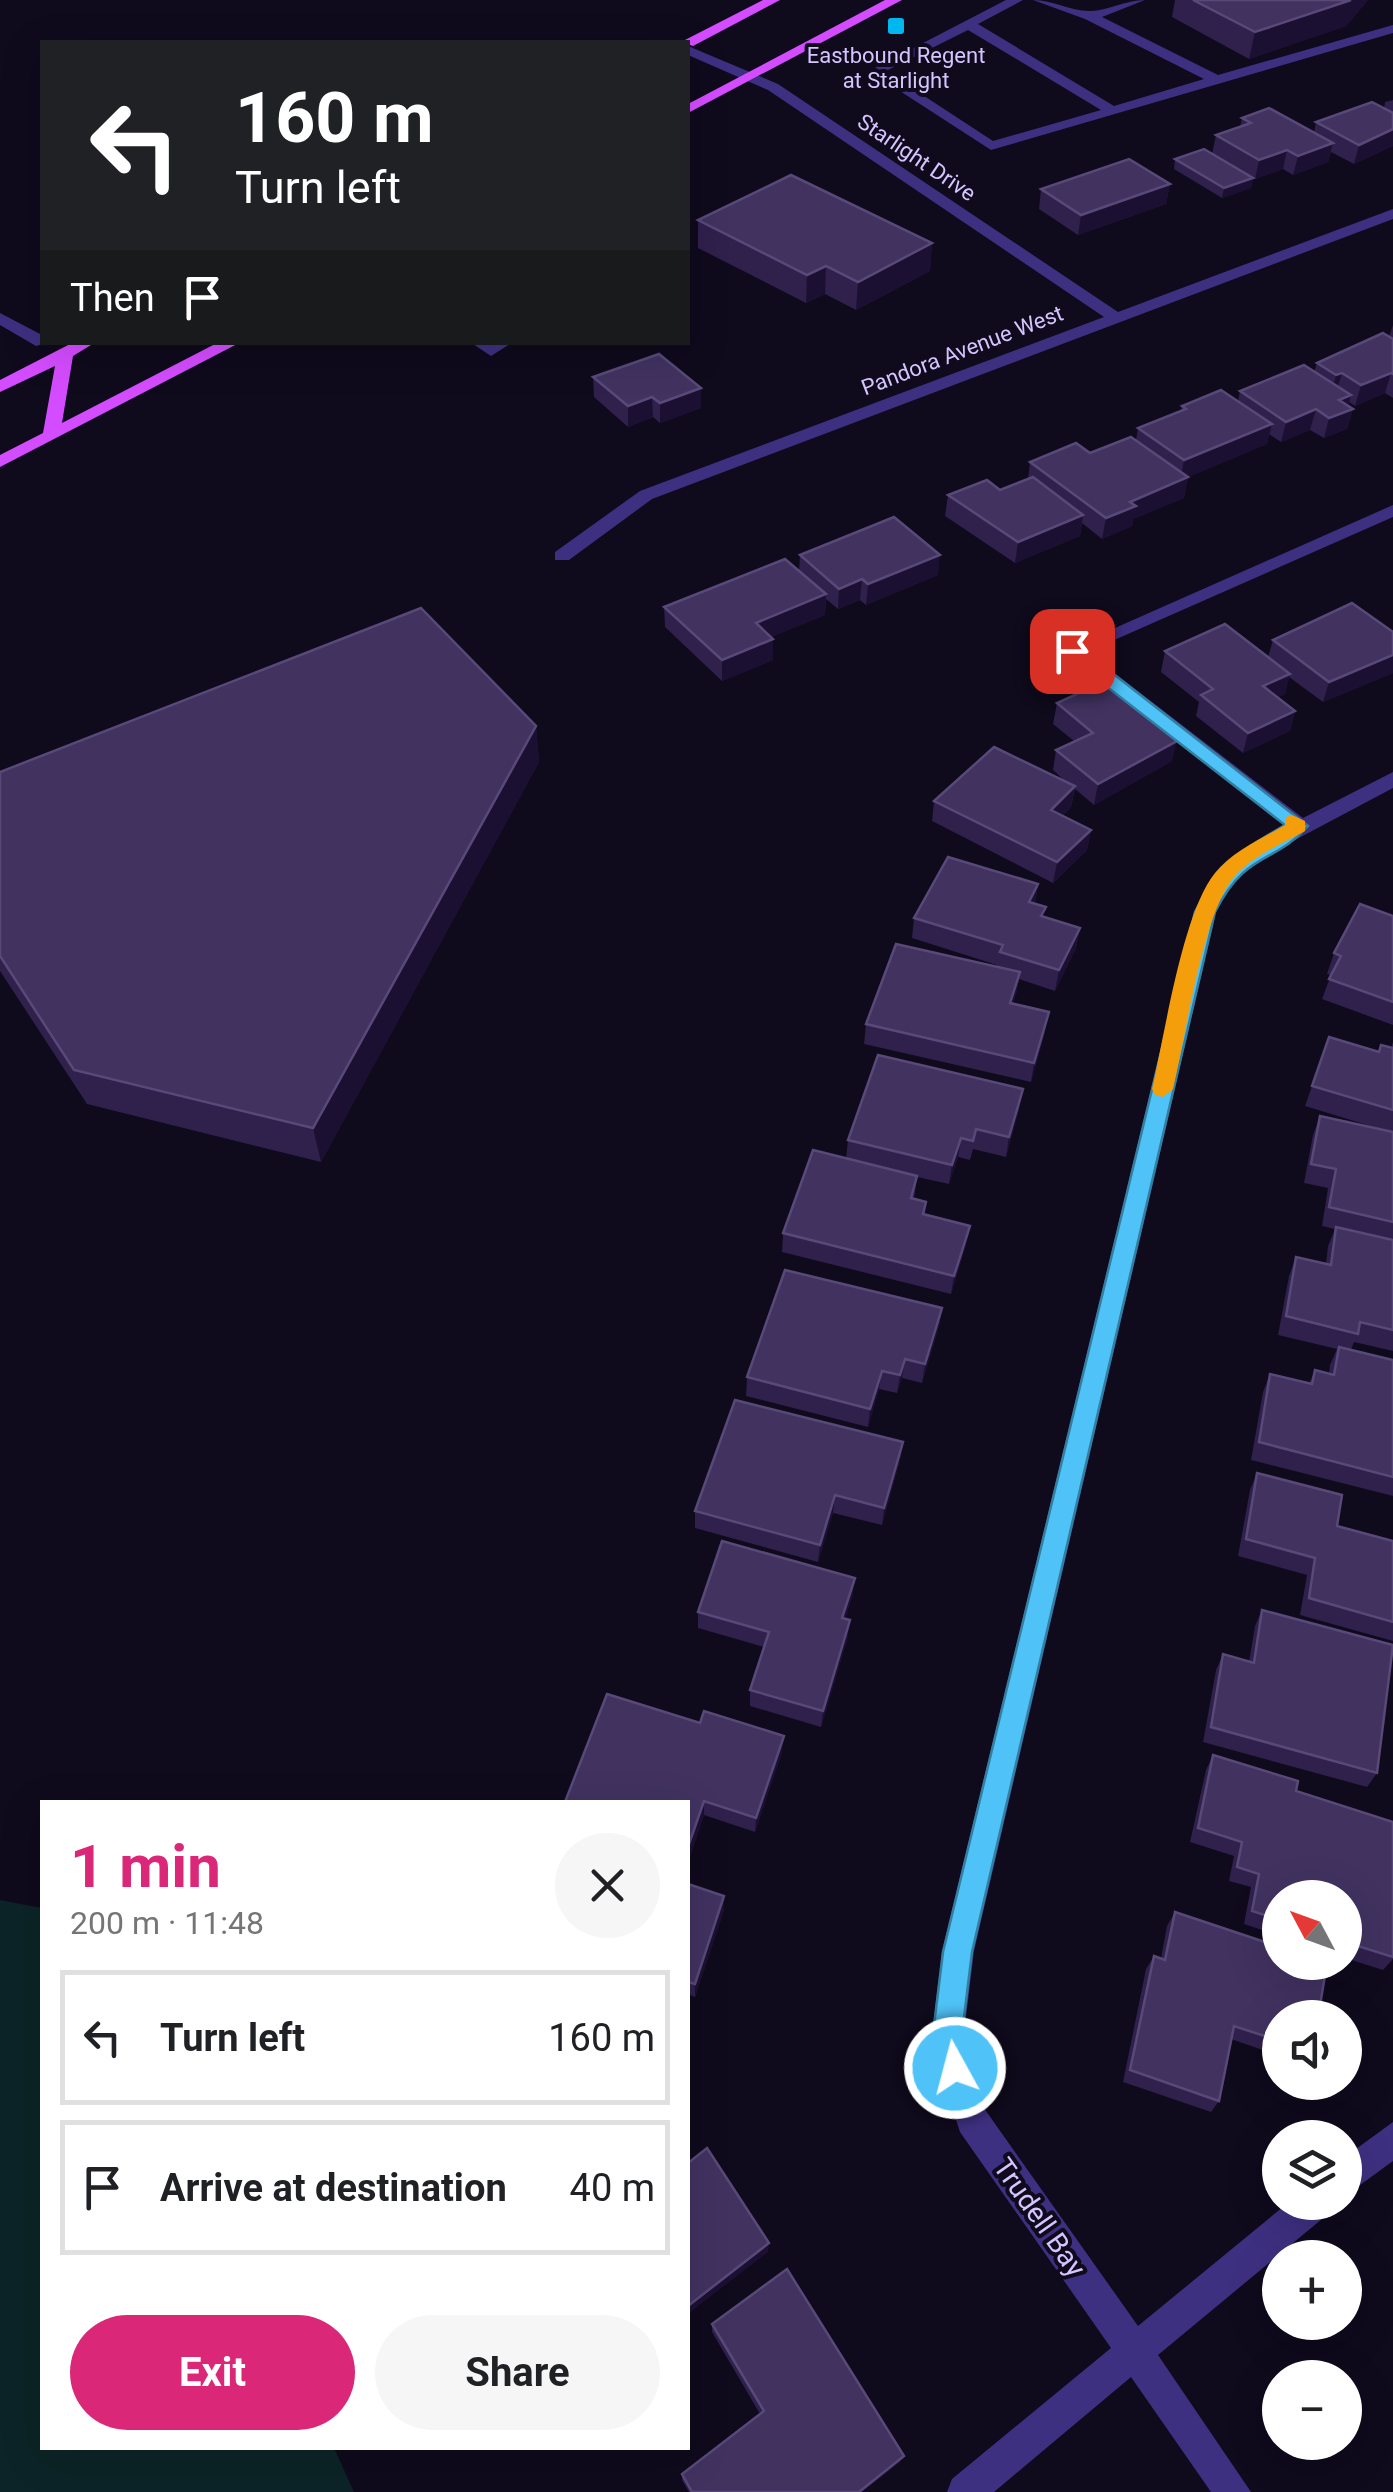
<!DOCTYPE html>
<meta charset="utf-8">
<style>
:root{--surface:#fff;--page:#f6f6f6;--text:#202124;--muted:#757577;--line:#e0e0e0;--accent:#db2777}
body{margin:0;font-family:Roboto,sans-serif;background:var(--page);color:var(--text);height:100vh;display:flex;flex-direction:column;font-size:38px;white-space:nowrap}
*{box-sizing:border-box;margin:0}
p{font-size:32px;color:var(--muted)}
.icon{flex:none;width:55px;height:55px;fill:none;stroke:currentColor;stroke-width:2;stroke-linecap:round;stroke-linejoin:round}
.map{position:relative;flex:1;overflow:hidden}
.side{position:absolute;left:40px;top:1800px;width:650px;height:650px;display:flex;flex-direction:column;background:var(--surface);border-radius:0px;box-shadow:0 10px 40px #0002}
.side>*{flex:none}
.hud{position:absolute;left:40px;top:40px;width:650px;height:305px;border-radius:0px;box-shadow:0 10px 40px #0002;background:#202124;color:#fff;overflow:hidden}
.needle{width:65px;rotate:311deg}
.tools{position:absolute;left:1262px;top:1880px;display:grid;gap:20px}
.tools a{display:grid;place-items:center;width:100px;height:100px;border-radius:50%;background:var(--surface);box-shadow:0 10px 40px #0002;font-size:50px}
.pin{position:absolute;display:grid;place-items:center;width:85px;height:85px;color:#fff;margin:-42px;border-radius:20px;box-shadow:0 5px 15px #0006}
.me{position:absolute;width:110px;margin:-55px;rotate:353deg;stroke-linejoin:round;filter:drop-shadow(0 0 8px #0008)}
.turn{display:flex;align-items:center;gap:35px;height:210px;padding:0 30px;font-size:45px}
.turn .icon{width:130px;height:130px;stroke-width:2.5}
.turn b{display:block;font-size:70px;line-height:85px}
.then{display:flex;align-items:center;height:95px;padding:0 30px;background:#0003;gap:20px;font-size:38px}
.round{display:grid;place-items:center;flex:none;width:105px;height:105px;border-radius:52px;background:var(--page)}
.headline{display:flex;align-items:center;justify-content:space-between;height:170px;padding:0 30px}
h1{font-size:60px;font-weight:700;line-height:75px;color:var(--accent)}
.primary-button{display:flex;gap:20px;margin-top:auto;padding:20px 30px}
.primary-button a{flex:1;height:115px;border-radius:60px;background:var(--accent);color:#fff;font-size:40px;font-weight:700;line-height:115px;text-align:center}
.primary-button a+a{background:var(--page);color:var(--text)}
ul{padding:0;list-style:none}
li{display:flex;align-items:center;gap:30px;height:135px;margin:0 20px 15px;padding:0 10px;border:5px solid var(--line);border-radius:0px}
li div{flex:1}
li b{display:block;font-size:38px}
li em{font-style:normal}
.map>svg:first-child{display:block}
</style>
<div class="map">
<svg width="1393" height="2492" viewBox="0 0 1393 2492">
<rect width="100%" height="100%" fill="#0f0a1c"/>
<path fill="#0c2427" d="M0 1900 42 1908V2448H334L354 2492H0Z"/>
<g fill="none" stroke-linecap="round" stroke-linejoin="round">
<g fill="#3e3080" fill-rule="evenodd">
<path d="M1006 0H1023L978 24 1114 106 1204 79 1085 19 1033 0C1053 0 1070 11 1089 11 1105 12 1125 0 1145 0L1102 17 1218 75 1393 25V33L991 150 869 71ZM968 30 1101 110 993 141 886 71Z"/>
<path d="M688 46 778 84 1118 312 1393 209V219L652 499 569 560H555V552L640 491 1104 317 768 90 688 55Z"/>
<path d="M0 313 42 335V342H50L36 346 0 325Z"/>
<path d="M470 342H513L491 356Z"/>
<path d="M1393 505V517L1087 652 1303 818 1393 772V788L1250 864 1231 883 1216 912 974 1951 963 2042 986 2111 1138 2326 1289 2202H1333L1328 2214 1158 2355 1251 2492H1211L1131 2377 994 2492H947L952 2479 1111 2348 960 2132 931 2042 942 1951 1194 912C1220 863 1238 852 1286 827L1063 651Z"/>
<path d="M1393 2122V2161L1345 2196V2157Z"/>
</g>
<g fill="#d44cff" fill-rule="evenodd">
<path d="M763 0H780L693 46 681 42Z"/>
<path d="M885 0H902L688 113V104Z"/>
<path d="M74 342H96L73 356 62 423 219 342H241L0 467V455L43 433 55 366 0 392V380Z"/>
</g>
</g>
<g fill="#2f204c">
<path d="M1175 0H1368L1346 26 1249 59 1172 17Z"/>
<path d="M1393 100V146L1354 164 1331 152 1328 162 1293 175 1283 169 1255 179 1253 178 1251 188 1222 198 1174 169 1175 159 1212 154 1216 135 1240 127 1242 118 1314 133 1316 122 1384 109 1385 102Z"/>
<path d="M1170 184 1166 204 1078 235 1039 209 1041 189Z"/>
<path d="M698 220 932 243 930 271 856 310 825 294 806 303 698 248Z"/>
<path d="M1393 325V398L1385 393 1355 406 1349 402 1348 405 1353 409 1347 429 1324 438 1310 430 1281 442 1269 434 1267 444 1188 477 1184 498 1133 519 1132 526 1102 539 1082 523 1080 536 1015 563 945 516 948 495 1000 490 1028 479 1030 462 1090 453 1136 440 1138 428 1181 411 1182 406 1238 401 1240 391 1314 372 1317 363 1389 337Z"/>
<path d="M593 377 701 408 660 423 653 417 628 427 594 397Z"/>
<path d="M800 555 938 575 866 605 860 600 838 609 826 599 825 615 771 637 773 660 722 681 665 627 664 607 799 571Z"/>
<path d="M1393 630V673L1323 702 1289 677 1285 694 1278 697 1295 711 1290 731 1243 753 1196 716 1199 702 1161 672 1165 651 1268 657 1273 640Z"/>
<path d="M1057 703 1172 761 1094 805 1075 789 1071 807 1062 816 1091 830 1087 850 1053 883 932 821 934 801 1067 783 1053 770 1056 750 1074 741 1053 724Z"/>
<path d="M536 726 539 762 321 1162 87 1104 0 971V772Z"/>
<path d="M1038 884 1035 904 1044 917 1080 928 1076 948 1055 991 1019 979 1013 1004 1045 1032 1031 1082 864 1044 866 1024 997 967V965L912 938 914 918Z"/>
<path d="M1393 916V1025L1322 999 1331 975 1327 974 1334 953Z"/>
<path d="M1329 1037 1379 1051 1391 1048 1393 1042V1351L1354 1342 1351 1350 1393 1360V1496L1251 1460 1263 1392 1270 1374 1309 1384 1315 1370 1329 1374 1330 1365 1337 1349 1278 1335 1289 1276 1296 1257 1326 1264 1328 1246 1335 1229 1322 1226 1328 1188 1304 1183 1313 1135 1320 1116 1390 1132 1305 1106Z"/>
<path d="M1019 1109 1006 1157 973 1149 970 1160 958 1157 949 1184 917 1177 914 1199 926 1202 925 1214 966 1245 951 1294 782 1252 783 1233 846 1159 848 1140Z"/>
<path d="M942 1308 939 1326 922 1383 902 1378 897 1393 879 1389 868 1427 746 1396 747 1377Z"/>
<path d="M903 1442 900 1460 882 1525 833 1513 818 1562 695 1528V1511Z"/>
<path d="M1257 1473 1337 1526 1393 1541V1641L1300 1615 1307 1575 1238 1556 1250 1490Z"/>
<path d="M853 1594 845 1619 848 1636 821 1727 750 1706V1690L764 1647 698 1628V1612Z"/>
<path d="M1262 1610 1377 1773 1367 1787 1203 1742 1216 1670 1223 1654 1249 1662 1255 1626Z"/>
<path d="M782 1752 755 1832 704 1815 688 1862V1802Z"/>
<path d="M1213 1755 1296 1791 1393 1822V1959L1383 1970 1345 1958V1898H1280V1936L1244 1924 1251 1887 1229 1881 1234 1856 1190 1842 1206 1770Z"/>
<path d="M688 1884 724 1896V1910L695 1997 688 1994Z"/>
<path d="M1175 1912 1280 2018V2056L1231 2039 1219 2101 1211 2112 1123 2082 1146 1969 1154 1956 1161 1958 1167 1926Z"/>
<path d="M712 2324 900 2462 862 2492H689L682 2480V2474L760 2414 712 2332Z"/>
</g>
<g fill="#1b1031">
<path d="M1351 0H1368L1346 26 1249 59 1255 32Z"/>
<path d="M1393 129V146L1354 164 1359 145Z"/>
<path d="M1333 143 1328 162 1293 175 1298 156Z"/>
<path d="M1287 150 1283 169 1255 179 1259 160Z"/>
<path d="M1253 178 1251 188 1222 198 1224 188Z"/>
<path d="M1170 184 1166 204 1078 235 1081 215Z"/>
<path d="M932 243 930 271 856 310 858 282Z"/>
<path d="M826 266 825 294 806 303 807 275Z"/>
<path d="M1342 373 1336 393 1331 395 1336 375Z"/>
<path d="M1391 373 1385 393 1355 406 1361 385Z"/>
<path d="M701 388V408L660 423V403Z"/>
<path d="M1351 395 1347 411 1353 409 1347 429 1324 438 1329 418 1339 400Z"/>
<path d="M652 397 653 417 628 427V406Z"/>
<path d="M1316 409 1310 430 1281 442 1286 422Z"/>
<path d="M1272 424 1267 444 1180 481 1184 460Z"/>
<path d="M1188 477 1184 498 1133 519 1132 526 1102 539 1106 518 1130 502Z"/>
<path d="M1083 515 1080 536 1015 563 1018 542Z"/>
<path d="M940 555 938 575 866 605 868 584Z"/>
<path d="M862 579 860 600 838 609 839 589Z"/>
<path d="M826 594 825 615 755 644 756 623Z"/>
<path d="M773 639V660L722 681V660Z"/>
<path d="M1393 655V673L1323 702 1329 682Z"/>
<path d="M1290 674 1285 694 1258 707 1263 686Z"/>
<path d="M1295 711 1290 731 1243 753 1248 733Z"/>
<path d="M536 726 539 762 321 1162 313 1128Z"/>
<path d="M1177 741 1172 761 1094 805 1098 784Z"/>
<path d="M1075 786 1071 807 1047 830 1051 810Z"/>
<path d="M1091 830 1087 850 1053 883 1057 862Z"/>
<path d="M1038 884 1035 905 1029 902Z"/>
<path d="M1080 928 1076 948 1055 991 1059 970Z"/>
<path d="M1020 972 1017 992 1007 1023 1010 1003Z"/>
<path d="M1049 1012 1045 1032 1031 1082 1034 1063Z"/>
<path d="M1023 1089 1019 1109 1006 1157 1009 1137Z"/>
<path d="M961 1138 958 1157 949 1184 952 1165Z"/>
<path d="M970 1226 966 1245 951 1294 954 1276Z"/>
<path d="M942 1308 939 1326 922 1383 925 1364Z"/>
<path d="M905 1359 902 1378 897 1393 900 1375Z"/>
<path d="M882 1371 879 1389 868 1427 870 1409Z"/>
<path d="M903 1442 900 1460 882 1525 884 1508Z"/>
<path d="M835 1495 833 1513 818 1562 820 1545Z"/>
<path d="M855 1578 853 1594 840 1634 842 1618Z"/>
<path d="M850 1620 848 1636 821 1727 823 1711Z"/>
<path d="M784 1736 782 1752 755 1832 756 1818Z"/>
<path d="M704 1801V1815L688 1862V1847Z"/>
<path d="M724 1896V1910L695 1997V1984Z"/>
<path d="M769 2243 768 2252 688 2314V2306Z"/>
<path d="M904 2456 900 2462 862 2492H859Z"/>
</g>
<g fill="#413260" stroke="#584979" stroke-width="2.5">
<path d="M1193 0H1351L1255 32Z"/>
<path d="M1372 102 1393 113V129L1359 145 1316 122Z"/>
<path d="M1269 108 1333 143 1298 156 1287 150 1259 160 1216 135 1251 123 1242 118Z"/>
<path d="M1204 149 1253 178 1224 188 1175 159Z"/>
<path d="M1129 159 1170 184 1081 215 1041 189Z"/>
<path d="M791 175 932 243 858 282 826 266 807 275 698 220Z"/>
<path d="M1383 333 1393 339V374L1391 373 1361 385 1342 373 1336 375 1317 363Z"/>
<path d="M659 354 701 388 660 403 652 397 628 406 593 377Z"/>
<path d="M1304 365 1351 395 1339 400 1353 409 1329 418 1316 409 1286 422 1240 391Z"/>
<path d="M1221 390 1272 424 1184 460 1138 428 1186 409 1182 406Z"/>
<path d="M1131 437 1188 477 1130 502 1136 506 1106 518 1030 462 1076 443 1090 453Z"/>
<path d="M1033 477 1083 515 1018 542 948 495 987 480 1000 490Z"/>
<path d="M894 517 940 555 868 584 862 579 839 589 800 555Z"/>
<path d="M785 559 826 594 756 623 773 639 722 660 664 607Z"/>
<path d="M1352 603 1393 632V655L1329 682 1273 640Z"/>
<path d="M421 608 536 726 313 1128 74 1070 0 956V772Z"/>
<path d="M1225 624 1290 674 1263 686 1295 711 1248 733 1201 695 1213 689 1165 651Z"/>
<path d="M1103 682 1177 741 1098 784 1056 750 1093 733 1057 703Z"/>
<path d="M994 747 1075 786 1051 810 1091 830 1057 862 934 801Z"/>
<path d="M948 857 1038 884 1029 902 1046 907 1041 916 1080 928 1059 970 1000 952 1003 945 914 918Z"/>
<path d="M1360 904 1393 916V1002L1329 979 1341 956 1334 953Z"/>
<path d="M896 944 1020 972 1010 1003 1049 1012 1034 1063 866 1024Z"/>
<path d="M1329 1037 1379 1052 1381 1045 1393 1048V1047V1110L1312 1086Z"/>
<path d="M878 1055 1023 1089 1009 1137 976 1129 973 1141 961 1138 952 1165 848 1140Z"/>
<path d="M1320 1116 1393 1132V1222L1329 1207 1336 1169 1311 1164Z"/>
<path d="M813 1150 917 1176 911 1198 926 1202 923 1214 970 1226 954 1276 783 1233Z"/>
<path d="M1336 1227 1393 1240V1330L1360 1322 1358 1334 1286 1316 1296 1257 1331 1265Z"/>
<path d="M785 1270 942 1308 925 1364 905 1359 900 1375 882 1371 870 1409 747 1377Z"/>
<path d="M1339 1347 1393 1360V1477L1259 1442 1270 1374 1312 1384 1315 1370 1334 1375Z"/>
<path d="M735 1400 903 1442 884 1508 835 1495 820 1545 695 1511Z"/>
<path d="M1257 1473 1342 1495 1337 1526 1393 1541V1622L1309 1598 1315 1558 1246 1539Z"/>
<path d="M722 1541 855 1578 842 1618 850 1620 823 1711 750 1690 769 1632 698 1612Z"/>
<path d="M1262 1610 1393 1645 1377 1773 1211 1727 1223 1654 1254 1663Z"/>
<path d="M607 1694 700 1723 704 1711 784 1736 756 1818 704 1801 688 1847V1802H565Z"/>
<path d="M1213 1755 1298 1781 1296 1791 1393 1822V1957L1345 1942V1898H1280V1920L1252 1911 1259 1874 1237 1867 1242 1842 1198 1828Z"/>
<path d="M688 1884 724 1896 695 1984 688 1982Z"/>
<path d="M1175 1912 1280 1947V1962L1327 1963 1318 2018H1280V2041L1234 2026 1219 2101 1130 2070 1154 1956 1165 1960Z"/>
<path d="M707 2148 769 2243 688 2306V2163Z"/>
<path d="M787 2269 904 2456 859 2492H692L682 2474 764 2411 712 2324Z"/>
</g>
<path fill="#4fc3f7" stroke="#337fa1" stroke-width="2.5" d="M1066 647H1079L1308 826C1274 865 1246 850 1215 912L972 1952 961 2042 970 2068 966 2079 955 2083 944 2079 932 2042 943 1952 1195 912C1219 864 1239 852 1285 825L1066 655Z"/>
<path fill="#f59e0b" d="M1292 815 1305 821V831C1280 845 1245 859 1229 884 1202 923 1185 1038 1173 1089L1163 1097 1155 1095 1152 1089C1165 1034 1182 914 1215 873 1233 851 1261 839 1285 825L1286 817Z"/>
<rect fill="#00b7f0" stroke="#0f0a1c" stroke-width="4" x="886" y="16" width="20" height="20" rx="5"/>
<g text-anchor="middle" stroke-width="8" stroke-linejoin="round" paint-order="stroke">
<g font-size="22" fill="#d4c5ff" stroke="#0f0a1c">
<text x="896" y="63">Eastbound Regent<tspan x="896" dy="25">at Starlight</tspan></text>
</g>
<g font-size="22" fill="#d4c5ff" stroke="#0f0a1c">
<text transform="translate(917 157) rotate(34)" y="8">Starlight Drive</text>
<text transform="translate(962 350) rotate(-21)" y="8">Pandora Avenue West</text>
</g>
<g font-size="28" fill="#d4c5ff" stroke="#0f0a1c">
<text transform="translate(1040 2217) rotate(55)" y="10">Trudell Bay</text>
</g>
</g>
</svg>
<div class="tools">
<a><svg class="needle" viewBox="-14 -14 28 28"><path d="M0-13l5 13h-10z" fill="#e53935"/><path d="M0 13l5-13h-10z" fill="#757577"/></svg></a>
<a><svg class="icon" aria-label="sound" viewBox="0 0 24 24"><path d="M4 9h4l5-4v14l-5-4H4zM17 9q2 3 0 6"/></svg></a>
<a><svg class="icon" aria-label="layers" viewBox="0 0 24 24"><path d="M12 4l9 5-9 5-9-5zM3 14l9 5 9-5"/></svg></a>
<a>+</a>
<a>−</a>
</div>
<div class="pin" style="left:1072px;top:651px;background:#d93025"><svg class="icon" aria-label="arrive" viewBox="0 0 24 24"><path d="M6 21V4h12l-3 4 3 4H6"/></svg></div>
<svg class="me" style="left:955px;top:2068px" viewBox="-20 -20 40 40"><circle r="17" fill="#4fc3f7" stroke="#fff" stroke-width="3"/><path d="M0-11L8 9 0 5-8 9z" fill="#fff"/></svg>
<div class="hud">
<div class="turn"><svg class="icon" aria-label="left" viewBox="0 0 24 24"><path d="M17 20v-9H6M10 6l-5 5 5 5"/></svg><div><b>160 m</b>Turn left</div></div>
<div class="then">Then<svg class="icon" aria-label="arrive" viewBox="0 0 24 24"><path d="M6 21V4h12l-3 4 3 4H6"/></svg></div>
</div>
<section class="side">
<div class="headline"><div><h1>1 min</h1><p>200 m · 11:48</p></div><a class="round"><svg class="icon" aria-label="close" viewBox="0 0 24 24"><path d="M6 6l12 12M18 6L6 18"/></svg></a></div>
<ul>
<li><svg class="icon" aria-label="left" viewBox="0 0 24 24"><path d="M17 20v-9H6M10 6l-5 5 5 5"/></svg><div><b>Turn left</b></div><em>160 m</em></li>
<li><svg class="icon" aria-label="arrive" viewBox="0 0 24 24"><path d="M6 21V4h12l-3 4 3 4H6"/></svg><div><b>Arrive at destination</b></div><em>40 m</em></li>
</ul>
<div class="primary-button"><a>Exit</a><a>Share</a></div>
</section>
</div>
